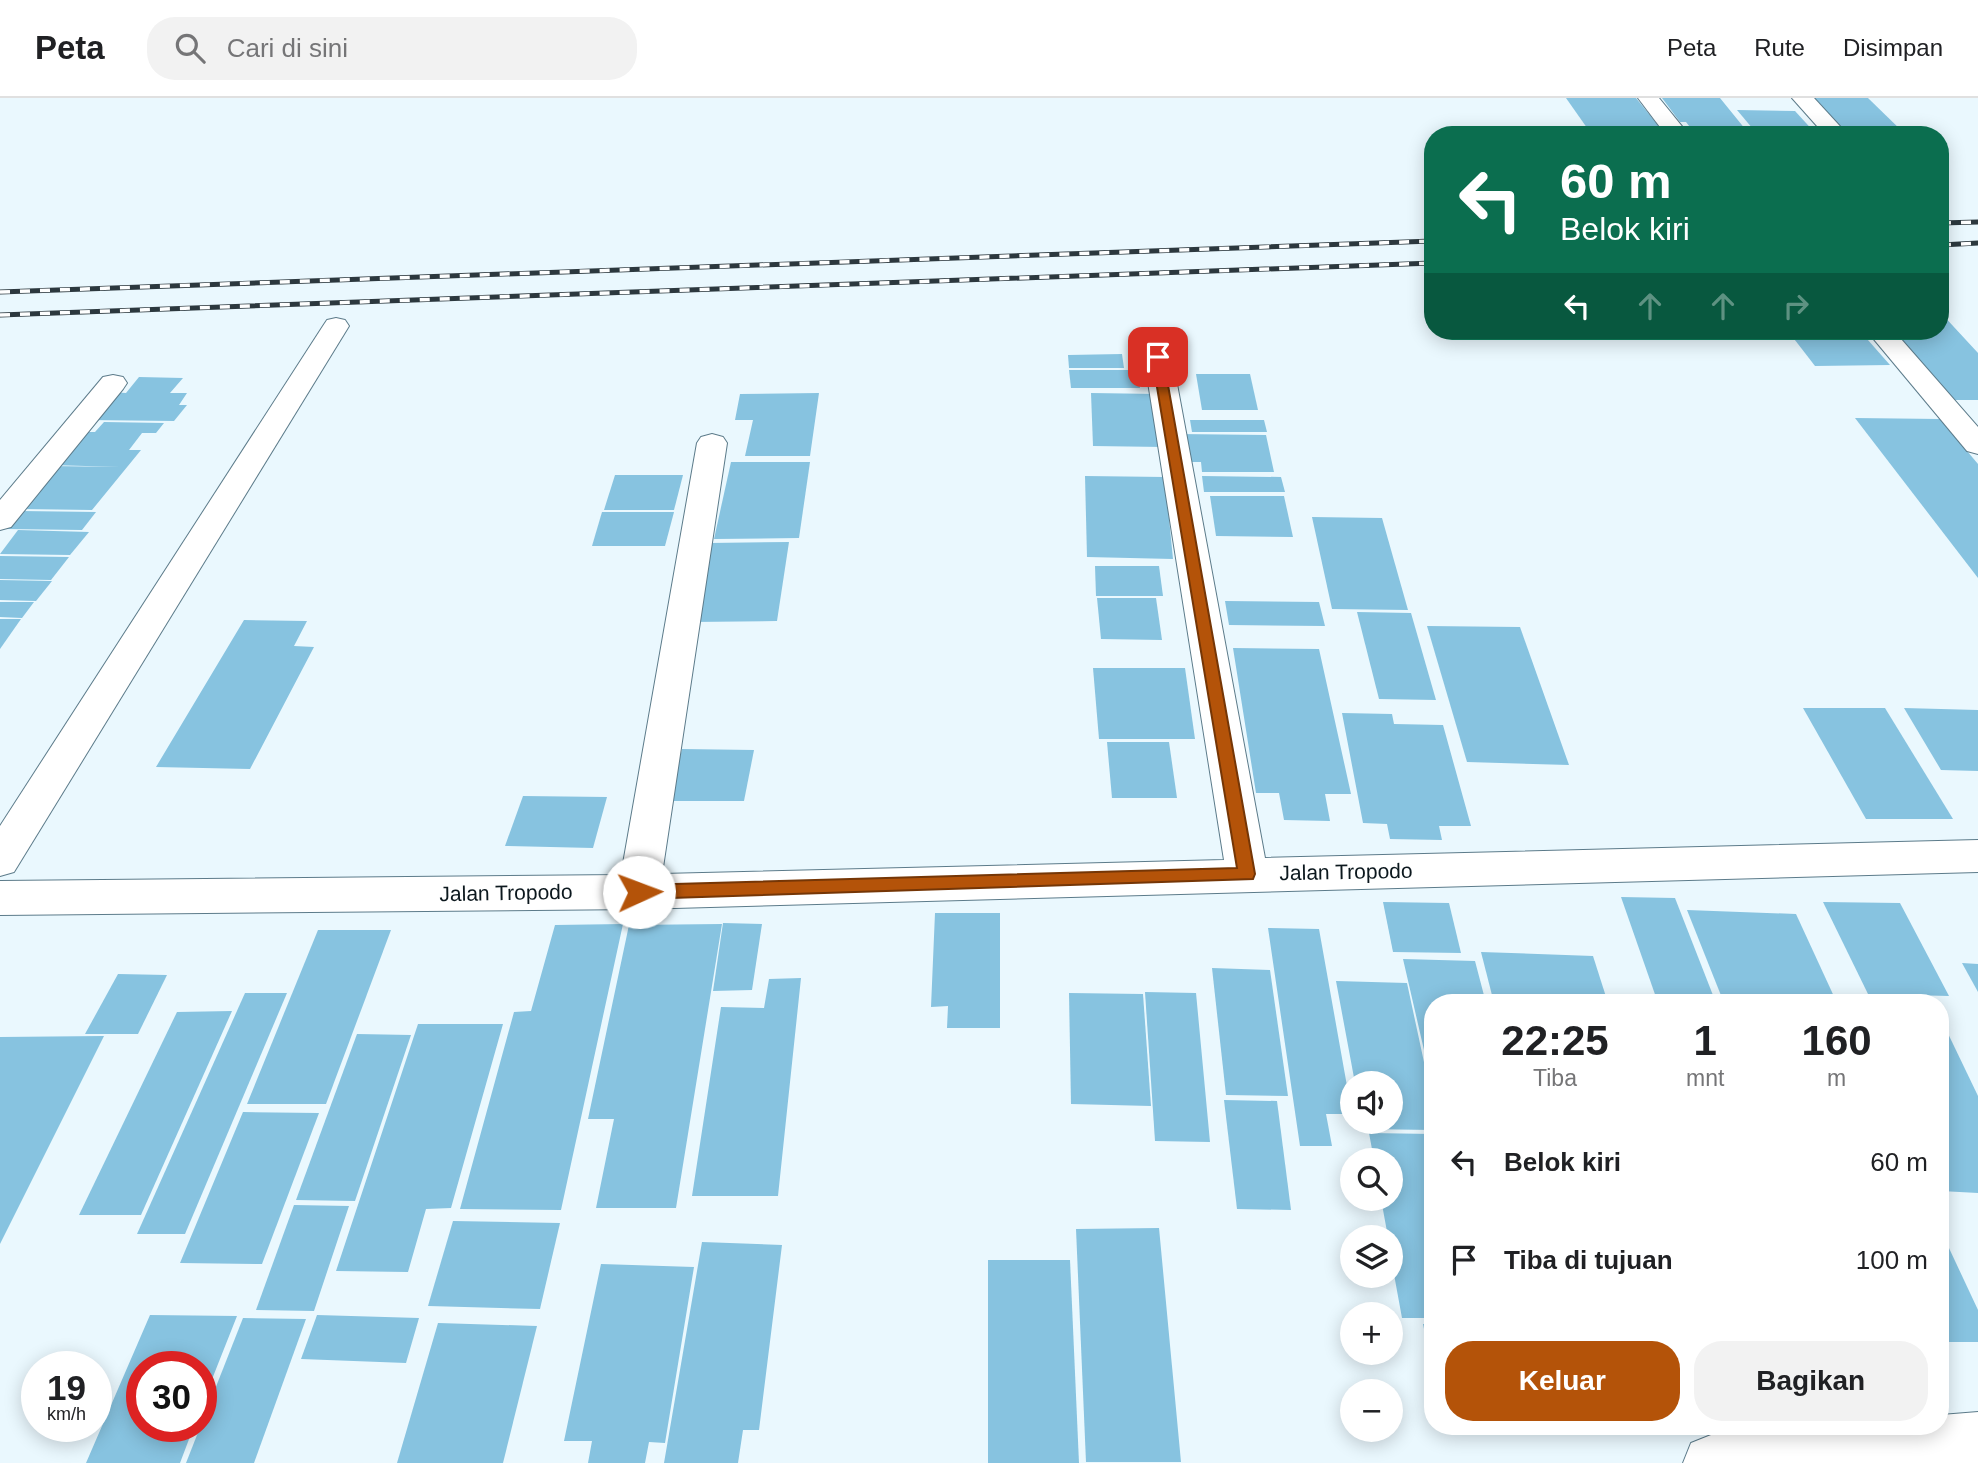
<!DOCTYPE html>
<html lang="id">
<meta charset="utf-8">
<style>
:root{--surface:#fff;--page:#f2f2f2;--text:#202124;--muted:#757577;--line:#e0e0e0;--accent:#b45309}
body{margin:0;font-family:Helvetica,sans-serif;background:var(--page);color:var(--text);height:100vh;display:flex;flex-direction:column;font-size:26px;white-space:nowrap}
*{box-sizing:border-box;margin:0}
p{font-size:23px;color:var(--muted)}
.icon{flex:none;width:38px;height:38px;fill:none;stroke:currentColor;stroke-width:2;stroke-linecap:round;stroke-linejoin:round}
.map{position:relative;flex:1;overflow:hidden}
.sheet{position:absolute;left:1424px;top:896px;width:525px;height:441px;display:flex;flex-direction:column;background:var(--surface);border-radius:28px;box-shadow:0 4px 18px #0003}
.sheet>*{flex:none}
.hud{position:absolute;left:1424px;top:28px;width:525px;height:214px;border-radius:28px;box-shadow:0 4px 18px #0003;background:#0b6e4f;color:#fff;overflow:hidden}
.tools{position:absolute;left:1340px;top:973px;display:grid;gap:14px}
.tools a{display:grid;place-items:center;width:63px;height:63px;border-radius:50%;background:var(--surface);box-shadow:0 4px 18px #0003;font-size:35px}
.speed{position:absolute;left:21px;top:1253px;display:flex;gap:14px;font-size:35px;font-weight:700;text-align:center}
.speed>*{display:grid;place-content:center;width:91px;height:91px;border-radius:50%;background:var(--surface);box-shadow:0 4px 18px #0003;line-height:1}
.speed small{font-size:18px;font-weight:400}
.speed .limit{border:10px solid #d22;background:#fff;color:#111}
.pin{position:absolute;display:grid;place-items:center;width:60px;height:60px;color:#fff;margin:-30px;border-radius:14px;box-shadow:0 4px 10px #0006}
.me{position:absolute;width:77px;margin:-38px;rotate:88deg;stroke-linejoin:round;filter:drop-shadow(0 0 5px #0008)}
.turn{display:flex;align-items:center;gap:24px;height:147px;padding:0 21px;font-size:32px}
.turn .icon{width:91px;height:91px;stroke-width:2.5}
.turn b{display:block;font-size:49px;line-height:60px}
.lanes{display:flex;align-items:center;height:66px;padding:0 21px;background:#0003;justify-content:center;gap:35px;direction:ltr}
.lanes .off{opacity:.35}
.eta{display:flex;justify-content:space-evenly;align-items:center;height:119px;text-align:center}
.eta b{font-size:42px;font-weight:600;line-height:49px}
.cta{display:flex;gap:14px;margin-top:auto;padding:14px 21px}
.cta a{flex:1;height:80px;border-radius:28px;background:var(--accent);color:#fff;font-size:28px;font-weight:600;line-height:80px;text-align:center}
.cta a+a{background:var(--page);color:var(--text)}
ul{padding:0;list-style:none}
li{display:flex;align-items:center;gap:21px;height:98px;padding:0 21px}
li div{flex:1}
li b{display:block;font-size:26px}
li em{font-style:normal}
header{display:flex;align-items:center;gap:42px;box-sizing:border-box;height:98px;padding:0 35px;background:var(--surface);border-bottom:2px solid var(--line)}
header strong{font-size:33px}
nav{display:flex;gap:38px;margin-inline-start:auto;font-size:24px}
.search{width:490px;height:63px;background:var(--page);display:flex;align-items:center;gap:18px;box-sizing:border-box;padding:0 24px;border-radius:28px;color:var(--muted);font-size:26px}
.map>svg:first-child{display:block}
</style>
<header>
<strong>Peta</strong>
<div class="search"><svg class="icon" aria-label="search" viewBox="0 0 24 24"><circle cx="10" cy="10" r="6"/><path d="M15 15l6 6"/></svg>Cari di sini</div>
<nav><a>Peta</a><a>Rute</a><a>Disimpan</a></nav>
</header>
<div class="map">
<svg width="1978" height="1365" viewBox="0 0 1978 1365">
<rect width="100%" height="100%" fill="#eaf8fe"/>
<g fill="#87c3e0">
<path d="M1566 0H1636L1666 37H1592Z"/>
<path d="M1662 0H1720L1750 37H1696L1686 24H1680Z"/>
<path d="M1812 0H1868L1906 37H1847Z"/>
<path d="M1737 12 1795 13 1817 37H1758Z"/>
<path d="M1941 215 1978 255V302H1953L1893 233H1941Z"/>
<path d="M1788 233H1860L1890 267 1815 268Z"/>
<path d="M1122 256 1124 270H1069L1068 257Z"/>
<path d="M1069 272H1137L1140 290H1071Z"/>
<path d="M1196 276H1250L1258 312H1202Z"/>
<path d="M139 279 183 280 170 295H187L179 307H187L174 323 88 322 111 294 126 295Z"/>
<path d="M819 295 810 358H745L753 322H735L740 296Z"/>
<path d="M1091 295 1158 296 1163 349 1093 348Z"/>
<path d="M1855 320 1940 321 1978 366V480Z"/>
<path d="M1190 322H1264L1267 334H1192Z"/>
<path d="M104 324 164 325 156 335H142L129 352H141L92 412 22 411 49 368 120 369 51 367 78 334H95Z"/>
<path d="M1178 336 1266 337 1274 374H1202L1201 364H1182Z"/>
<path d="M731 364H810L799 440 714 441Z"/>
<path d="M615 377H683L674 412H604Z"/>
<path d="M1085 378 1165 379 1173 461 1087 459Z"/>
<path d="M1202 378 1281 379 1285 394H1204Z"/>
<path d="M1210 398H1284L1293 439 1216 438Z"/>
<path d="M20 413 96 414 82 432 5 431Z"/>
<path d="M602 414H674L665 448H592Z"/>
<path d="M1312 419 1382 420 1408 512 1332 511Z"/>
<path d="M18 432 89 434 70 457 0 456Z"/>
<path d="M789 444 777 523 692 524 709 445Z"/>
<path d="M0 458 69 459 51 482 0 481Z"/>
<path d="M1095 468H1159L1163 498H1096Z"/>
<path d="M0 482 52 483 36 503 0 502Z"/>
<path d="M1097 500H1156L1162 542 1101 541Z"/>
<path d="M1225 503 1319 504 1325 528 1229 527Z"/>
<path d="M0 504H34L22 520 0 519Z"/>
<path d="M1357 514 1411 515 1436 602 1379 601Z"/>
<path d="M0 521H21L0 551Z"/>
<path d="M244 522 307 523 294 548 314 549 250 671 156 669Z"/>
<path d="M1427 528 1520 529 1569 667 1467 664Z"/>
<path d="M1233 550 1319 551 1351 696H1325L1330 723 1284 722 1279 695H1256Z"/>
<path d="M1093 570H1185L1195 641H1099Z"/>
<path d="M1803 610H1885L1953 721H1866Z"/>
<path d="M1904 610 1978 612V673L1941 672Z"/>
<path d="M1342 615 1392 616 1394 626 1443 627 1471 728H1439L1442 742 1390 741 1387 726 1363 725Z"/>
<path d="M1107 644H1169L1177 700H1112Z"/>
<path d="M682 651 754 652 744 703H669Z"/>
<path d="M523 698 607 699 593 750 505 748Z"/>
<path d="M1621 799 1675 800 1716 905H1658Z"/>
<path d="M1383 804 1449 805 1461 855 1393 854Z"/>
<path d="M1823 804 1900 805 1949 898 1868 896Z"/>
<path d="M1687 812 1796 816 1837 905H1724Z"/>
<path d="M935 815H1000V930H947L948 908 931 909Z"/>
<path d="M723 825 762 826 752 892 713 893Z"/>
<path d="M623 826 561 1112 460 1111 514 914 531 913 555 827Z"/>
<path d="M722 826 676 1110H596L614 1021H588L629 827Z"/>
<path d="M1268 830 1319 831 1352 1016H1326L1332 1048H1300Z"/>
<path d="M318 832H391L326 1006H247Z"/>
<path d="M1481 854 1593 858 1608 905H1494Z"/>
<path d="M1403 861 1475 863 1486 905H1433V991Z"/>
<path d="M1962 865 1978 866V894Z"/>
<path d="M1212 870 1270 872 1288 998 1226 997Z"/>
<path d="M118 876 167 877 138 936H85Z"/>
<path d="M801 880 778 1098H692L721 909 764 910 769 881Z"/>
<path d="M1336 883 1407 885 1433 1006V1032L1363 1031 1362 1024H1391V985H1355Z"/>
<path d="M1145 894 1196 895 1210 1044 1155 1043Z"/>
<path d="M245 895H287L185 1136H137Z"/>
<path d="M1069 895 1143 896 1151 1008 1071 1006Z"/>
<path d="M232 913 141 1117H79L177 914Z"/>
<path d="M1941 921 1978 998V1095L1941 1093Z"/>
<path d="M418 926H503L451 1110 426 1111 408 1174 336 1173Z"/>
<path d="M357 936 411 937 355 1103 296 1102Z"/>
<path d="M104 938 0 1146V939Z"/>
<path d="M1224 1002 1277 1003 1291 1112 1237 1111Z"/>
<path d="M243 1014 319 1015 262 1166 180 1165Z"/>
<path d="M1369 1035 1433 1036V1220H1402L1391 1160V1139H1388L1381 1101H1391V1062H1374Z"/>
<path d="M294 1107 349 1108 314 1213 256 1212Z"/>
<path d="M453 1123 560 1125 540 1211 428 1208Z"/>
<path d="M1159 1130 1181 1364H1086L1076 1131Z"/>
<path d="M1941 1133 1978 1212V1244H1941Z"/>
<path d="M702 1144 782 1147 759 1332H743L738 1365H664Z"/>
<path d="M988 1162H1070L1079 1365H988Z"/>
<path d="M601 1166 694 1169 665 1345 649 1344 645 1365H588L592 1343H564Z"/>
<path d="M150 1217 237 1218 201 1309V1269H142V1328H194L180 1365H86Z"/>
<path d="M317 1217 419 1220 406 1265 301 1261Z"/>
<path d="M243 1220 306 1221 254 1365H186Z"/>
<path d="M438 1225 537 1228 503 1365H397Z"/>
<path d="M1423 1226H1433V1269H1432Z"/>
</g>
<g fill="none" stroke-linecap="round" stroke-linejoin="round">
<defs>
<g id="minor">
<path d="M1638 0H1659L1689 37H1666Z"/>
<path d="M1792 0H1814L1848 37H1825Z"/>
<path d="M336 220 345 222 349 228 14 774 0 778V728L323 228 327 222Z"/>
<path d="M1867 233H1894L1978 329V356L1967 353Z"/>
<path d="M1158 251 1168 253 1172 259 1265 760 1978 742V774L639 811 0 817V783L621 777 697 345 701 339 712 336 723 339 727 345 662 776 1224 762 1144 259 1148 253Z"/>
<path d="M113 277 123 279 127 285 123 291 11 429 0 432V402L103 279Z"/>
<path d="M1978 1314V1365H1683L1691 1345 1711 1337 1813 1328H1941V1317Z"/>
</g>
</defs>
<use href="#minor" stroke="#5c7b8a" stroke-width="2"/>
<use href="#minor" fill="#fff" fill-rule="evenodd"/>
<defs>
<g id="rail">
<path d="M1941 125 1978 124"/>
<path d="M1941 147 1978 145"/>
<path d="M0 194 1433 143"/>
<path d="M0 217 1433 165"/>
</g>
</defs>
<use href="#rail" stroke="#2c383e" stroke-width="5"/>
<use href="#rail" stroke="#fff" stroke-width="3.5" stroke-dasharray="10" stroke-linecap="butt"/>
</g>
<path fill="#b45309" stroke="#753606" stroke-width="2" d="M1158 255 1163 259 1255 776 1253 781 639 801 633 799 630 794 633 789 639 787 1237 770 1152 259Z"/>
<g text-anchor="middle" stroke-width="6" stroke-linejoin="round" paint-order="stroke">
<g font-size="21" fill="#0c181e" stroke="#fff">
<text transform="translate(1346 774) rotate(-1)" y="7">Jalan Tropodo</text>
<text transform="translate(506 795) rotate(-1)" y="7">Jalan Tropodo</text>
</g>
</g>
</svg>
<div class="tools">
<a><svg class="icon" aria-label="sound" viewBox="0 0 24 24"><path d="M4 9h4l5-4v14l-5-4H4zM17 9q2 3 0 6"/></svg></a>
<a><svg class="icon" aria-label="search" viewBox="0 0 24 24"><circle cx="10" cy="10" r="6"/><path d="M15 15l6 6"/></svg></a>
<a><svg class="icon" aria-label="layers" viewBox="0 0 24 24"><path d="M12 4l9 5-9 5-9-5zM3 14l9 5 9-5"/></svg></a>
<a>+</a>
<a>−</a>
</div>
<div class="speed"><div>19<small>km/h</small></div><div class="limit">30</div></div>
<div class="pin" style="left:1158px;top:259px;background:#d93025"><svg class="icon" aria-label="arrive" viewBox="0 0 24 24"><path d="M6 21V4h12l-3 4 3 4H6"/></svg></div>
<svg class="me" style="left:639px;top:794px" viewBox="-20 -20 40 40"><circle r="19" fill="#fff"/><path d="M0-13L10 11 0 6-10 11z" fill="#b45309"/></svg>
<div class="hud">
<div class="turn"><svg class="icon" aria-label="left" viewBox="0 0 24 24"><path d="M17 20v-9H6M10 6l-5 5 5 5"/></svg><div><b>60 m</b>Belok kiri</div></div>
<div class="lanes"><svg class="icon" aria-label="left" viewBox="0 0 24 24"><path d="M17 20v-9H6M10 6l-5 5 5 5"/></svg><svg class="icon off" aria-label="ahead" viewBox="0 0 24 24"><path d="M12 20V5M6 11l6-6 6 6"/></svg><svg class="icon off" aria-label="ahead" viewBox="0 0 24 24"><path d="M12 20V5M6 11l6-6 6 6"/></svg><svg class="icon off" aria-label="right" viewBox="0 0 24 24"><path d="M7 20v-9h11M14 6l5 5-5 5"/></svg></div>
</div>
<section class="sheet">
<div class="eta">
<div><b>22:25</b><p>Tiba</p></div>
<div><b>1</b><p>mnt</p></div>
<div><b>160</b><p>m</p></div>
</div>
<ul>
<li><svg class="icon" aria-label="left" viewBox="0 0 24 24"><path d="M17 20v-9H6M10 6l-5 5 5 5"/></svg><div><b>Belok kiri</b></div><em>60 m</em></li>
<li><svg class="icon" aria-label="arrive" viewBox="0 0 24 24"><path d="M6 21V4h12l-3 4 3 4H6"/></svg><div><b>Tiba di tujuan</b></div><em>100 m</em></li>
</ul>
<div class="cta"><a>Keluar</a><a>Bagikan</a></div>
</section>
</div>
